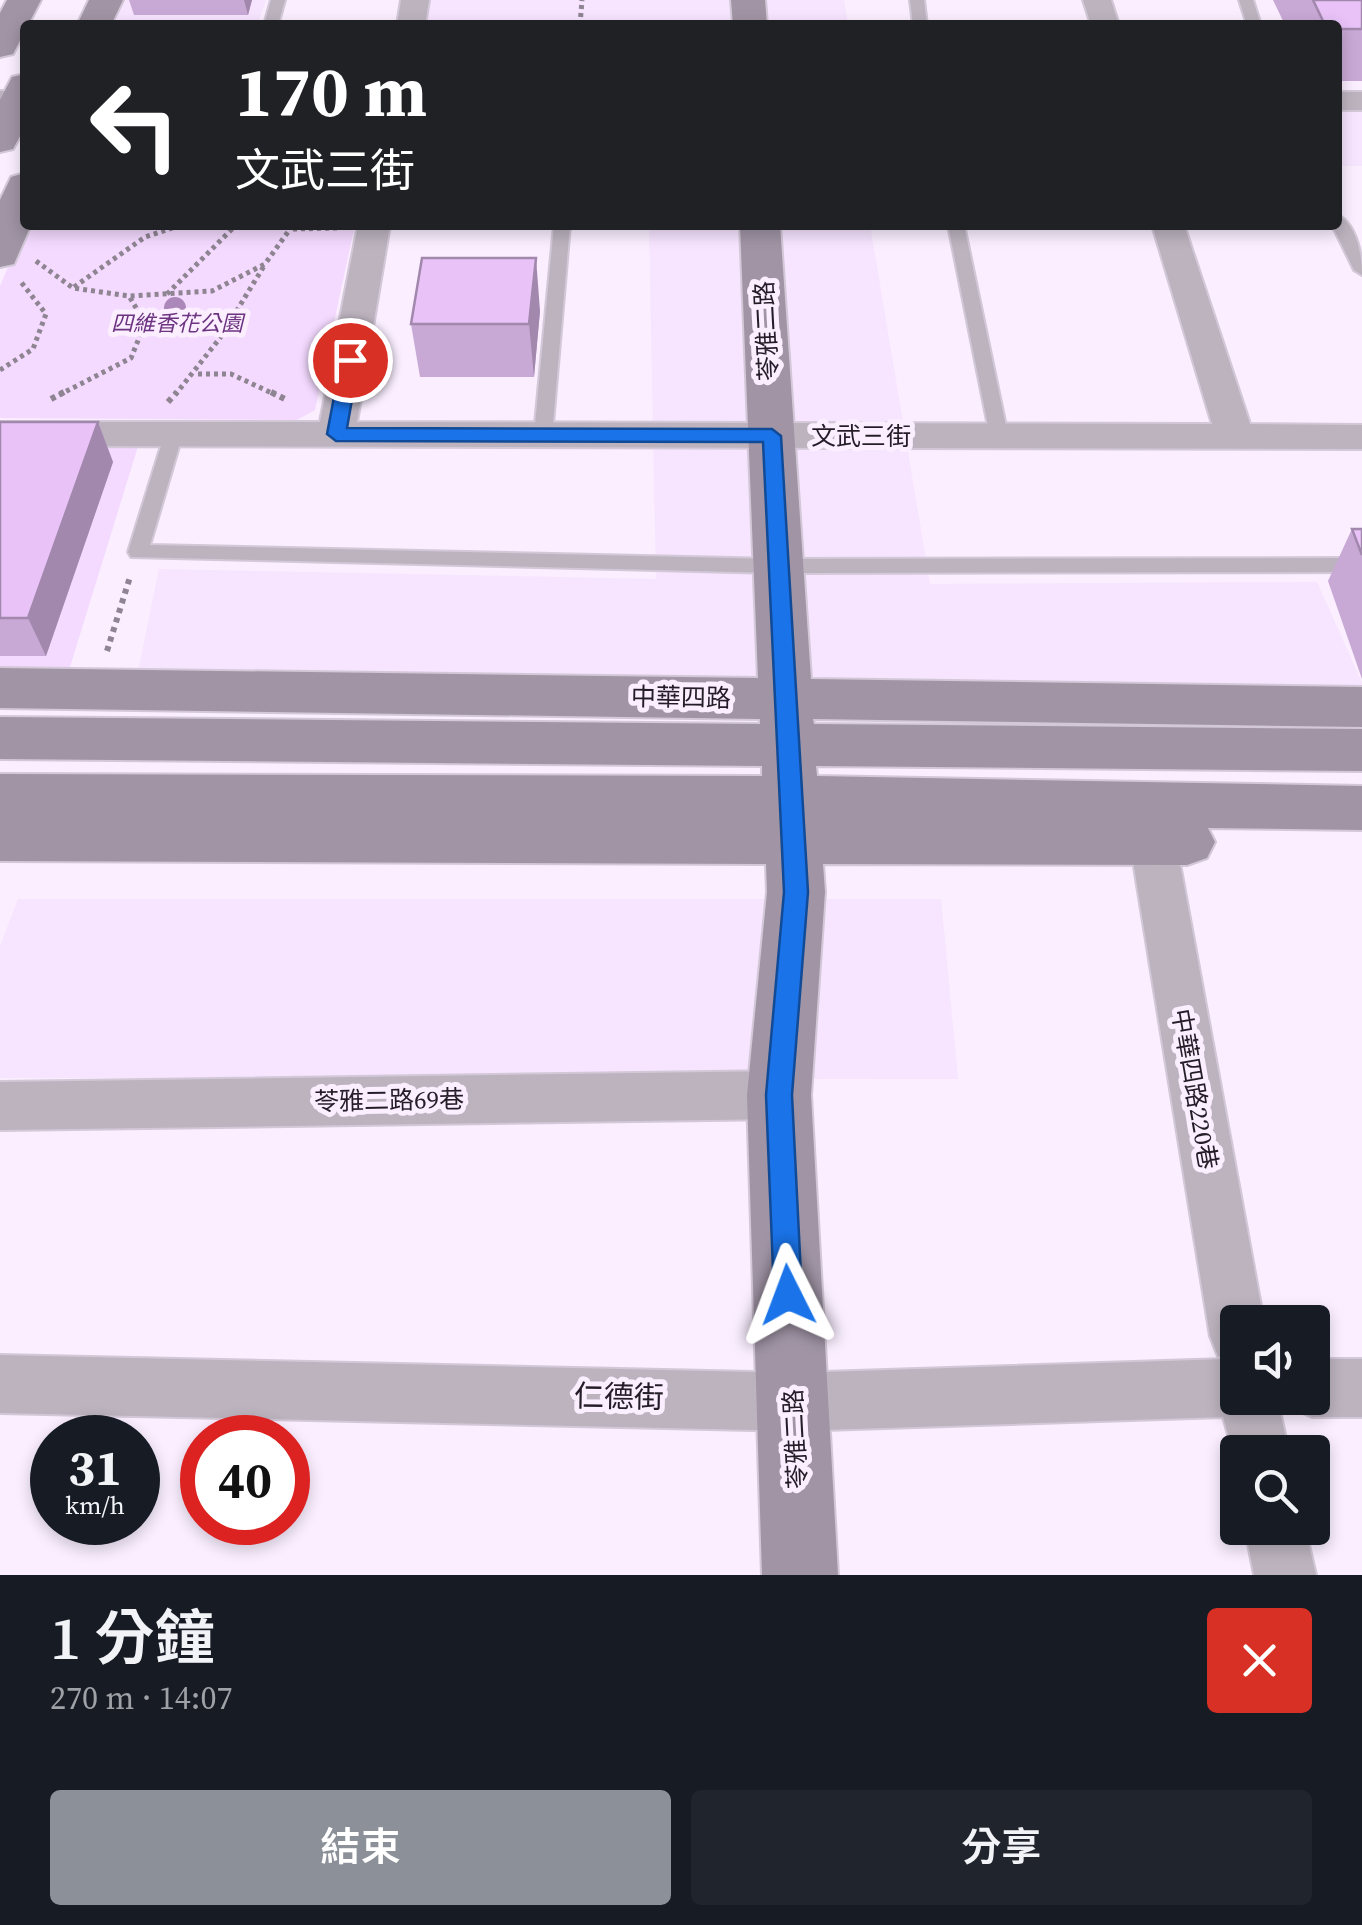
<!DOCTYPE html>
<html lang="zh-TW">
<meta charset="utf-8">
<style>
:root{--surface:#171b24;--page:#20242c;--text:#f1f3f6;--muted:#9ea1a6;--accent:#8c9099}
body{margin:0;font-family:"Source Serif 4","Noto Sans TC",serif;background:var(--page);color:var(--text);height:100vh;display:flex;flex-direction:column;font-size:38px;white-space:nowrap}
*{box-sizing:border-box;margin:0}
p{font-size:32px;color:var(--muted)}
.icon{flex:none;width:55px;height:55px;fill:none;stroke:currentColor;stroke-width:2;stroke-linecap:round;stroke-linejoin:round}
.map{position:relative;height:1575px;overflow:hidden}
.side{display:flex;flex-direction:column;background:var(--surface);flex:1}
.side>*{flex:none}
.hud{position:absolute;left:20px;top:20px;width:1322px;height:210px;border-radius:10px;box-shadow:0 5px 15px #0003;background:#202124;color:#fff;overflow:hidden}
.buttons{position:absolute;left:1220px;top:1305px;display:grid;gap:20px}
.buttons a{display:grid;place-items:center;width:110px;height:110px;border-radius:10px;background:var(--surface);box-shadow:0 5px 15px #0003;font-size:50px}
.speed{position:absolute;left:30px;top:1415px;display:flex;gap:20px;font-size:50px;font-weight:700;text-align:center}
.speed>*{display:grid;place-content:center;width:130px;height:130px;border-radius:50%;background:var(--surface);box-shadow:0 5px 15px #0003;line-height:1}
.speed small{font-size:25px;font-weight:400}
.speed .limit{border:15px solid #d22;background:#fff;color:#111}
.pin{position:absolute;display:grid;place-items:center;width:85px;height:85px;color:#fff;margin:-42px;border:5px solid #fff;border-radius:50%;box-shadow:0 2px 10px #0007}
.me{position:absolute;width:110px;margin:-55px;rotate:357deg;stroke-linejoin:round;filter:drop-shadow(0 0 8px #0008)}
.turn{display:flex;align-items:center;gap:35px;height:210px;padding:0 50px;font-size:45px}
.turn .icon{width:130px;height:130px;stroke-width:2.5}
.turn b{display:block;font-size:70px;line-height:85px}
.round{display:grid;place-items:center;flex:none;width:105px;height:105px;border-radius:10px;background:var(--page)}
.head{display:flex;align-items:center;justify-content:space-between;height:170px;padding:0 50px}
h1{font-size:60px;font-weight:600;line-height:75px}
.cta{display:flex;gap:20px;margin-top:auto;padding:20px 50px}
.cta a{flex:1;height:115px;border-radius:10px;background:var(--accent);color:#fff;font-size:40px;font-weight:600;line-height:115px;text-align:center}
.cta a+a{background:var(--page);color:var(--text)}
.map>svg:first-child{display:block}
</style>
<div class="map">
<svg width="1362" height="1575" viewBox="0 0 1362 1575">
<rect width="100%" height="100%" fill="#faeeff"/>
<g fill="#f7e4ff">
<path d="M123 0H266L257 25H114Z"/>
<path d="M428 0H844L848 25H424Z"/>
<rect x="1338" y="112" width="24" height="54"/>
<path d="M649 225H870L930 584 1317 582 1362 683V696L138 672 159 569 656 579Z"/>
<path d="M18 899H941L958 1079 0 1078V946Z"/>
</g>
<g fill="#f4daff">
<path d="M26 225H355L315 410 297 420 0 418V286Z"/>
<path d="M0 441 139 443 66 680H0Z"/>
</g>
<g fill="none" stroke-linecap="round" stroke-linejoin="round">
<defs>
<g id="lane">
<path d="M271 0H285L278 25H264Z"/>
<path d="M910 0H924L927 25H913Z"/>
<path d="M1239 0H1253L1261 25H1247Z"/>
<path d="M1338 215C1357 225 1362 255 1362 275L1354 270 1332 225H1338Z"/>
<path d="M554 225H570L552 435 543 441 534 435Z"/>
<path d="M948 225H964L1008 436 999 442 990 436Z"/>
<path d="M174 427 183 433 150 545 779 559 1362 558V572L779 573 131 557 128 552 165 433Z"/>
</g>
<g id="street">
<path d="M401 0H429L425 25H397Z"/>
<path d="M1083 0H1111L1119 25H1091Z"/>
<rect x="0" y="91" width="25" height="18"/>
<rect x="1338" y="92" width="24" height="18"/>
<path d="M358 225H390L357 422 1212 424 1152 225H1184L1250 424 1362 425V449L0 446V422H320Z"/>
<path d="M1153 823 1169 829 1176 842 1264 1322H1238V1398H1277L1289 1452H1238V1469L1223 1417 793 1431 0 1413V1355L793 1373 1226 1359 1218 1356 1210 1336 1130 842 1137 829Z"/>
<path d="M779 1071 797 1078 805 1095 797 1112 779 1119 0 1130V1082Z"/>
<path d="M1312 1359H1362V1417H1312L1292 1408 1287 1398H1312Z"/>
<path d="M1245 1528H1305L1316 1575H1254Z"/>
</g>
<g id="secondary">
<path d="M7 0H41L13 54 0 57V13Z"/>
<path d="M89 0H123L111 25H77Z"/>
<path d="M731 0H765L767 25H733Z"/>
<path d="M25 74V127L13 149 0 152V100L12 77Z"/>
<path d="M25 173V225H31L14 264 0 267V200L11 177Z"/>
<path d="M740 225H780L811 679 1362 687V727L813 719 814 724 1362 729V771L816 766 817 776 1362 786V830L1208 828 1215 842 1207 858 1187 865 823 864 825 892 811 1095 838 1575H762L747 1095 767 892 766 864 0 861V774L762 776V766L0 759V717L760 724V719L0 708V668L758 678Z"/>
</g>
</defs>
<use href="#lane" stroke="#d3c8d8" stroke-width="4"/>
<use href="#street" stroke="#d3c8d8" stroke-width="4"/>
<use href="#secondary" stroke="#d3c8d8" stroke-width="4"/>
<g stroke="#8e8492" stroke-width="5" stroke-dasharray="4 4" stroke-linecap="butt">
<path d="M580 25 582 0"/>
<path d="M293 229 337 228"/>
<path d="M36 261 73 288 129 296 212 291 265 264 293 225"/>
<path d="M74 287 145 237 181 225"/>
<path d="M167 294 236 225"/>
<path d="M0 370 33 349 46 314 21 282"/>
<path d="M198 374H231L276 395"/>
<path d="M59 395 131 358 145 323 129 296"/>
<path d="M175 395 220 338 264 266"/>
</g>
<g stroke="#8e8492" stroke-width="6" stroke-dasharray="5 5" stroke-linecap="butt">
<path d="M271 392 285 399"/>
<path d="M51 399 64 392"/>
<path d="M168 402 177 392"/>
<path d="M107 651 130 577"/>
</g>
<use href="#lane" fill="#bcb3bf" fill-rule="evenodd"/>
<use href="#street" fill="#bcb3bf" fill-rule="evenodd"/>
<use href="#secondary" fill="#a094a5" fill-rule="evenodd"/>
</g>
<circle fill="#ac87b9" cx="175" cy="308" r="11"/>
<g fill="#c8a8d5">
<path d="M129 0H252L248 15H134Z"/>
<path d="M1273 0H1362V81H1338V25H1285Z"/>
<path d="M540 311 534 377H420L411 324Z"/>
<path d="M0 422H98L113 462 46 656H0Z"/>
<path d="M1352 529H1362V679L1328 581Z"/>
</g>
<g fill="#a388ae">
<path d="M244 0H252L248 15Z"/>
<path d="M536 258 540 311 534 377 529 324Z"/>
<path d="M98 422 113 462 46 656 28 618Z"/>
</g>
<g fill="#e9c3f8" stroke="#a388ae" stroke-width="2.5">
<path d="M1313 0H1362V29H1338V25H1325Z"/>
<path d="M422 258H536L529 324H411Z"/>
<path d="M0 422H98L28 618H0Z"/>
<path d="M1352 529H1362V555Z"/>
</g>
<path fill="#1a73e8" stroke="#114b97" stroke-width="2.5" d="M350 355 359 360 347 428 772 429 781 436 808 892 792 1095 802 1295 798 1305 788 1309 778 1305 774 1295 766 1095 784 892 763 442 336 441 327 434 341 360Z"/>
<g text-anchor="middle" stroke-width="10" stroke-linejoin="round" paint-order="stroke">
<g font-size="22" font-style="italic" fill="#6c3380" stroke="#faeeff">
<text x="177" y="331">四維香花公園</text>
</g>
<g font-size="25" fill="#241d27" stroke="#faeeff">
<text transform="translate(766 331) rotate(-93)" y="9">苓雅二路</text>
<text x="861" y="445">文武三街</text>
<text transform="translate(681 697) rotate(1)" y="9">中華四路</text>
<text transform="translate(1195 1089) rotate(80)" y="9">中華四路220巷</text>
<text transform="translate(389 1100) rotate(-1)" y="9">苓雅二路69巷</text>
<text transform="translate(795 1439) rotate(-93)" y="9">苓雅二路</text>
</g>
<g font-size="30" fill="#241d27" stroke="#faeeff">
<text transform="translate(619 1397) rotate(1)" y="10">仁德街</text>
</g>
</g>
</svg>
<div class="buttons">
<a><svg class="icon" aria-label="sound" viewBox="0 0 24 24"><path d="M4 9h4l5-4v14l-5-4H4zM17 9q2 3 0 6"/></svg></a>
<a><svg class="icon" aria-label="search" viewBox="0 0 24 24"><circle cx="10" cy="10" r="6"/><path d="M15 15l6 6"/></svg></a>
</div>
<div class="speed"><div>31<small>km/h</small></div><div class="limit">40</div></div>
<div class="pin" style="left:350px;top:360px;background:#d93025"><svg class="icon" aria-label="arrive" viewBox="0 0 24 24"><path d="M6 21V4h12l-3 4 3 4H6"/></svg></div>
<svg class="me" style="left:788px;top:1295px" viewBox="-20 -20 40 40"><path d="M0-17L14 15 0 8-14 15z" fill="#1a73e8" stroke="#fff" stroke-width="4"/></svg>
<div class="hud">
<div class="turn"><svg class="icon" aria-label="left" viewBox="0 0 24 24"><path d="M17 20v-9H6M10 6l-5 5 5 5"/></svg><div><b>170 m</b>文武三街</div></div>
</div>
</div>
<section class="side">
<div class="head"><div><h1>1 分鐘</h1><p>270 m · 14:07</p></div><a class="round" style="background:#d93025;color:#fff"><svg class="icon" aria-label="close" viewBox="0 0 24 24"><path d="M6 6l12 12M18 6L6 18"/></svg></a></div>
<div class="cta"><a>結束</a><a>分享</a></div>
</section>
